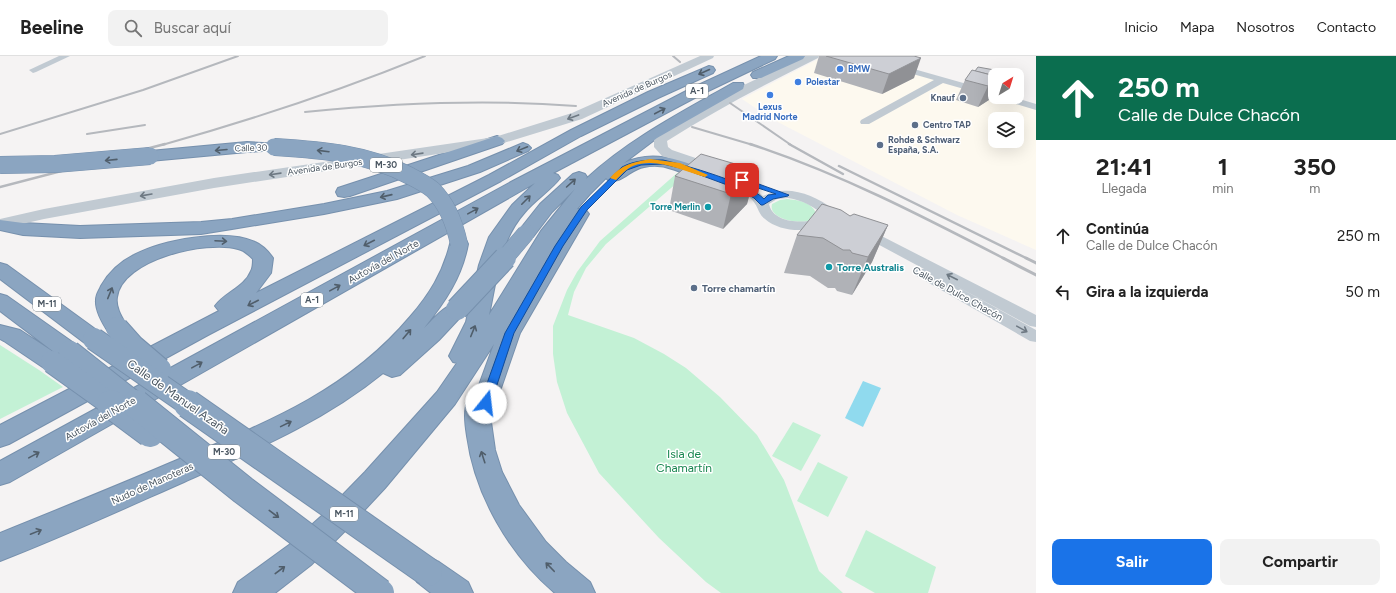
<!DOCTYPE html>
<html lang="es">
<meta charset="utf-8">
<style>
:root{--surface:#fff;--page:#f2f2f2;--text:#222;--muted:#767676;--line:#e0e0e0;--accent:#1a73e8}
body{margin:0;font-family:Figtree,sans-serif;background:var(--page);color:var(--text);height:100vh;display:flex;flex-direction:column;font-size:15px;white-space:nowrap}
*{box-sizing:border-box;margin:0}
p{font-size:13px;color:var(--muted)}
.icon{flex:none;width:22px;height:22px;fill:none;stroke:currentColor;stroke-width:2;stroke-linecap:round;stroke-linejoin:round}
.map{position:relative;flex:1;overflow:hidden}
.side{display:flex;flex-direction:column;background:var(--surface);width:360px}
.side>*{flex:none}
.banner{background:#0b6e4f;color:#fff;overflow:hidden}
.needle{width:26px;rotate:38deg}
.tools{position:absolute;left:988px;top:12px;display:grid;gap:8px}
.tools a{display:grid;place-items:center;width:36px;height:36px;border-radius:8px;background:var(--surface);box-shadow:0 4px 16px #0002;font-size:20px}
.pin{position:absolute;display:grid;place-items:center;width:34px;height:34px;color:#fff;margin:-17px;border-radius:8px;box-shadow:0 2px 6px #0006}
.me{position:absolute;width:44px;margin:-22px;rotate:16deg;stroke-linejoin:round;filter:drop-shadow(0 0 3px #0008)}
.turn{display:flex;align-items:center;gap:14px;height:84px;padding:0 16px;font-size:18px}
.turn .icon{width:52px;height:52px;stroke-width:2.5}
.turn b{display:block;font-size:28px;line-height:34px}
.eta{display:flex;justify-content:space-evenly;align-items:center;height:68px;text-align:center}
.eta b{font-size:24px;font-weight:700;line-height:28px}
.button{display:flex;gap:8px;margin-top:auto;padding:8px 16px}
.button a{flex:1;height:46px;border-radius:8px;background:var(--accent);color:#fff;font-size:16px;font-weight:700;line-height:46px;text-align:center}
.button a+a{background:var(--page);color:var(--text)}
ul{padding:0;list-style:none}
li{display:flex;align-items:center;gap:12px;height:56px;padding:0 16px}
li div{flex:1}
li b{display:block;font-size:15px}
li em{font-style:normal}
header{display:flex;align-items:center;gap:24px;box-sizing:border-box;height:56px;padding:0 20px;background:var(--surface);border-bottom:1px solid var(--line)}
header strong{font-size:19px}
nav{display:flex;gap:22px;margin-inline-start:auto;font-size:14px}
.search{width:280px;height:36px;background:var(--page);display:flex;align-items:center;gap:10px;box-sizing:border-box;padding:0 14px;border-radius:8px;color:var(--muted);font-size:15px}
main{display:flex;flex:1;min-height:0}
.map>svg:first-child{display:block}
</style>
<header>
<strong>Beeline</strong>
<div class="search"><svg class="icon" aria-label="search" viewBox="0 0 24 24"><circle cx="10" cy="10" r="6"/><path d="M15 15l6 6"/></svg>Buscar aquí</div>
<nav><a>Inicio</a><a>Mapa</a><a>Nosotros</a><a>Contacto</a></nav>
</header>
<main>
<div class="map">
<svg width="1036" height="537" viewBox="0 0 1036 537">
<rect width="100%" height="100%" fill="#f5f3f3"/>
<path fill="#fdf9ef" fill-rule="evenodd" d="M824 0H852L1036 52V194L957 159 772 63 742 43ZM995 63H1017V85H995Z"/>
<g fill="#c3f1d5">
<path d="M677 117 685 120 606 188 586 212 574 236 568 259 634 282 664 298 686 312 720 341 757 379 784 424 819 515 843 537H721L706 526 659 482 599 417 567 357 557 326 553 298V270L567 234 577 216 600 185Z"/>
<path d="M787 143C797 144 814 146 816 159 814 161 812 163 808 165 798 168 768 163 772 148L780 144Z"/>
<path d="M0 289 39 314 63 331 0 363Z"/>
<path d="M793 366 821 379 801 415 772 400Z"/>
<path d="M818 406 848 421 828 461 797 445Z"/>
<path d="M866 474 936 511 928 537H875L845 520Z"/>
</g>
<path fill="#90daee" d="M863 325 881 332 863 371 845 362Z"/>
<g fill="none" stroke-linecap="round" stroke-linejoin="round">
<defs>
<g id="motorway">
<path d="M761 0H777L775 3 704 37 553 117 558 119 560 122C552 133 535 144 525 156 499 185 497 223 489 259L541 175 575 133 552 156 533 181 526 183 519 181 517 177 540 148 573 118 579 116 585 118 587 121 586 123C629 83 682 56 733 27H743L744 30 743 33 657 82 624 107C651 94 679 103 705 114L707 117 705 120C693 123 683 116 672 113 664 110 653 109 644 111 630 113 623 128 608 124L606 122 590 138 577 153 586 154 589 158 520 277 500 335 496 359 491 366 495 394 502 416 519 449 546 486 566 506 590 526 595 537H555C509 498 475 439 467 380 465 367 463 353 469 341L475 340 494 288 455 348 385 432 345 475 311 509 275 537H233L238 526 289 489 325 457 365 416 437 336 457 307 453 306 449 300 466 266 479 209 489 181 512 149 535 127 10 426 0 429V405L511 126 694 31Z"/>
<path d="M789 0H805L803 3 761 22H753L751 19 753 16Z"/>
<path d="M709 10 713 11 715 14 713 17 658 42 581 80 501 125 208 279 9 388 0 391V369L219 255 215 250C224 237 245 231 251 215 253 212 253 207 253 203 249 199 244 194 238 193 207 184 122 203 117 241 115 252 123 263 128 272L125 277 117 279 109 277C103 268 95 255 96 244 96 238 99 235 101 230 109 216 120 206 134 199 162 184 225 172 255 186 262 189 268 195 273 202L271 217 256 237 489 119 571 74 648 36Z"/>
<path d="M497 80 502 82 505 85 502 88 350 140 344 141 338 140 336 136 338 132Z"/>
<path d="M247 86 279 88 282 91 279 94 247 96 150 105 144 103 142 100 144 97 150 95Z"/>
<path d="M523 87 528 89 531 92 528 95 480 116 397 143 324 158 232 173 201 178 80 182 23 179 0 174V164L23 167 80 170 201 166 232 163 324 148 387 135 468 110Z"/>
<path d="M459 182 466 184 468 188C462 221 445 246 424 272 436 261 447 244 465 248L468 253 439 284 400 319 392 321 383 317C323 366 253 395 184 426 123 453 62 481 0 505V477C57 454 114 431 170 407 261 369 345 338 410 261 429 239 443 217 450 188L452 184Z"/>
<path d="M0 207 7 209 102 278 105 283 102 288 94 291 86 288 0 223Z"/>
<path d="M0 238 7 240 78 290 82 296 78 302 70 304 61 301 64 306 60 312 52 314 44 312 4 285 0 283V269L20 274 58 299 0 255Z"/>
<path d="M428 501 439 506 468 526 473 537H431L417 526 412 516 417 506Z"/>
</g>
</defs>
<use href="#motorway" stroke="#7690ad" stroke-width="2"/>
<g fill="#c1cad2" fill-rule="evenodd">
<path d="M59 0H70L36 16 33 17 29 14Z"/>
<path d="M855 0H868L995 36V41H1013L1036 48V54L999 43 997 41H992L943 27 869 68H861L860 66 861 64 934 24 856 2Z"/>
<path d="M731 124 756 134 763 140C787 128 813 138 833 153 837 156 842 159 845 163L843 166 838 167 829 163 828 167C811 177 781 177 765 163 757 157 759 149 749 141 743 136 734 134 727 131L725 128 727 125ZM788 142C803 144 814 151 826 161 819 159 815 165 808 165 794 167 772 164 769 148L777 143Z"/>
<path d="M862 170 1036 259V271L1030 270 949 226 1036 274V286L1030 285 915 219 913 216 915 213H924L857 177 855 174 857 171Z"/>
</g>
<g fill="#c1cad2" fill-rule="evenodd">
<path d="M700 0H714L713 2 582 63 497 89 214 132 44 163 0 173V163L44 153 214 122 495 81 572 57Z"/>
<path d="M805 0H819L818 2C766 28 716 54 667 85L668 91 672 94 722 111 724 114 722 117 717 118 712 117 662 100 654 91V83L656 80 691 58 746 28Z"/>
</g>
<use href="#motorway" fill="#8ba5c1" fill-rule="evenodd"/>
<g stroke="#b5b8bd" stroke-width="2">
<path d="M673 0 680 6"/>
<path d="M730 47 791 89"/>
<path d="M305 56C396 47 485 43 576 50"/>
<path d="M692 71 753 89"/>
<path d="M0 78 143 34 238 0"/>
<path d="M87 78 145 69"/>
<path d="M162 89C251 64 339 35 425 0"/>
</g>
<g stroke="#b5b8bd" stroke-width="2.5">
<path d="M750 88C839 117 922 160 1005 203"/>
<path d="M789 88 843 118"/>
<path d="M839 110 1028 203"/>
<path d="M0 131 165 88"/>
</g>
<g stroke="#b5b8bd" stroke-width="3">
<path d="M1003 202 1036 219"/>
<path d="M1026 202 1036 207"/>
</g>
<defs>
<g id="motorway-bridge-far2">
<path d="M274 91C320 94 368 97 410 120 418 124 426 128 433 134 447 148 455 169 459 188"/>
<path d="M0 109 55 108 150 100"/>
<path d="M504 203 526 177"/>
</g>
<g id="motorway-bridge-far1">
<path d="M457 253 505 202"/>
<path d="M117 272 133 290 160 313"/>
<path d="M94 283 189 349"/>
<path d="M70 296 137 349"/>
<path d="M52 306 112 349"/>
</g>
<g id="motorway-bridge">
<path d="M111 348 150 377"/>
<path d="M136 348 243 434 380 537"/>
<path d="M188 348 428 516"/>
</g>
</defs>
<use href="#motorway-bridge-far2" stroke="#7690ad" stroke-width="18" stroke-linecap="butt"/>
<use href="#motorway-bridge-far1" stroke="#7690ad" stroke-width="24" stroke-linecap="butt"/>
<use href="#motorway-bridge" stroke="#7690ad" stroke-width="30" stroke-linecap="butt"/>
<use href="#motorway-bridge-far2" stroke="#8ba5c1" stroke-width="17"/>
<use href="#motorway-bridge-far1" stroke="#8ba5c1" stroke-width="22"/>
<use href="#motorway-bridge" stroke="#8ba5c1" stroke-width="28"/>
</g>
<g fill="#b0b2b7">
<path d="M819 0H914V22L882 38 814 17Z"/>
<path d="M975 15 1022 19 1018 27 995 19 992 42 978 51 956 44 965 24Z"/>
<path d="M756 114 747 148 723 173 669 154 675 120Z"/>
<path d="M850 160 888 169 872 206 852 239 837 235 835 232H828L810 220 784 217 797 179Z"/>
</g>
<g fill="#909195">
<path d="M921 2 914 22 882 38 889 18Z"/>
<path d="M1022 19 1018 27 1017 28V22Z"/>
<path d="M995 26V36L992 42 978 51 988 30Z"/>
<path d="M756 114 747 148 723 173 731 138Z"/>
<path d="M888 169 872 206 852 239 868 201Z"/>
</g>
<g fill="#cdcfd5" stroke="#909195">
<path d="M826 0H914L921 2 889 18Z"/>
<path d="M978 11 1022 19 1017 22V19H995V20L975 15Z"/>
<path d="M972 14 995 20V26L988 30 965 24Z"/>
<path d="M701 98 756 114 731 138 675 120Z"/>
<path d="M822 148 841 154 850 160 854 158 888 169 868 201 852 197 850 194H843L823 182 797 179Z"/>
</g>
<defs><path id="oneway-shaft" d="M-6 0H5M1.5-3L5.5 0L1.5 3" fill="none" stroke-width="1.6" stroke-linecap="round" stroke-linejoin="round"/></defs>
<g stroke="#505e6b">
<use href="#oneway-shaft" transform="translate(704 16) rotate(156)"/>
<use href="#oneway-shaft" transform="translate(660 55) rotate(-28)"/>
<use href="#oneway-shaft" transform="translate(522 93) rotate(158)"/>
<use href="#oneway-shaft" transform="translate(221 94) rotate(175)"/>
<use href="#oneway-shaft" transform="translate(323 95) rotate(-173)"/>
<use href="#oneway-shaft" transform="translate(111 104) rotate(174)"/>
<use href="#oneway-shaft" transform="translate(571 127) rotate(-42)"/>
<use href="#oneway-shaft" transform="translate(386 140) rotate(167)"/>
<use href="#oneway-shaft" transform="translate(526 144) rotate(-45)"/>
<use href="#oneway-shaft" transform="translate(473 155) rotate(-29)"/>
<use href="#oneway-shaft" transform="translate(221 185) rotate(3)"/>
<use href="#oneway-shaft" transform="translate(369 187) rotate(153)"/>
<use href="#oneway-shaft" transform="translate(335 232) rotate(-29)"/>
<use href="#oneway-shaft" transform="translate(110 237) rotate(-68)"/>
<use href="#oneway-shaft" transform="translate(253 247) rotate(153)"/>
<use href="#oneway-shaft" transform="translate(473 275) rotate(-68)"/>
<use href="#oneway-shaft" transform="translate(407 278) rotate(-50)"/>
<use href="#oneway-shaft" transform="translate(197 309) rotate(-29)"/>
<use href="#oneway-shaft" transform="translate(286 368) rotate(-26)"/>
<use href="#oneway-shaft" transform="translate(34 399) rotate(-29)"/>
<use href="#oneway-shaft" transform="translate(483 401) rotate(-108)"/>
<use href="#oneway-shaft" transform="translate(274 458) rotate(37)"/>
<use href="#oneway-shaft" transform="translate(36 476) rotate(-22)"/>
<use href="#oneway-shaft" transform="translate(550 511) rotate(-134)"/>
<use href="#oneway-shaft" transform="translate(280 514) rotate(-37)"/>
</g>
<g stroke="#6e7983">
<use href="#oneway-shaft" transform="translate(573 61) rotate(160)"/>
<use href="#oneway-shaft" transform="translate(417 98) rotate(172)"/>
<use href="#oneway-shaft" transform="translate(275 118) rotate(172)"/>
<use href="#oneway-shaft" transform="translate(146 139) rotate(170)"/>
<use href="#oneway-shaft" transform="translate(952 221) rotate(-153)"/>
<use href="#oneway-shaft" transform="translate(1022 273) rotate(29)"/>
</g>
<path fill="#1a73e8" stroke="#114b97" d="M663 104C685 109 749 127 764 143L768 139 776 138 740 126V123H745L789 139 788 140 773 143 763 149H761L754 142 738 133 684 113 663 108 641 109 627 114 587 154 563 190 514 277 491 347 489 350H482L480 347 505 277 555 190 581 151 622 111C635 104 649 104 663 104Z"/>
<path fill="#f59e0b" d="M650 103 680 107 708 119 705 121C682 115 657 101 633 110 626 113 621 119 616 124L610 122C621 109 633 106 650 103Z"/>
<g fill="#3f7fe0" stroke="#fff" stroke-width="1.5">
<circle cx="840" cy="13" r="4"/>
<circle cx="798" cy="26" r="4"/>
<circle cx="770" cy="39" r="4"/>
</g>
<g fill="#5c6f8a" stroke="#fff" stroke-width="1.5">
<circle cx="963" cy="42" r="4"/>
<circle cx="915" cy="69" r="4"/>
<circle cx="880" cy="89" r="4"/>
<circle cx="694" cy="232" r="4"/>
</g>
<g fill="#0f9aa8" stroke="#fff" stroke-width="1.5">
<circle cx="708" cy="151" r="4"/>
<circle cx="829" cy="211" r="4"/>
</g>
<g text-anchor="middle" stroke-width="3" stroke-linejoin="round" paint-order="stroke">
<g font-size="9" font-weight="bold" fill="#366cbe" stroke="#fff" text-anchor="start">
<text x="848" y="16">BMW</text>
<text x="806" y="29">Polestar</text>
<text x="770" y="54" text-anchor="middle">Lexus<tspan x="770" dy="10">Madrid Norte</tspan></text>
</g>
<g font-size="9" fill="#4a5661" stroke="#fff">
<text transform="translate(637 33) rotate(-24)" y="3">Avenida de Burgos</text>
<text transform="translate(251 92) rotate(-2)" y="3">Calle 30</text>
<text transform="translate(325 111) rotate(-8)" y="3">Avenida de Burgos</text>
</g>
<g fill="#fff" stroke="#808990" stroke-width="1">
<rect x="686" y="28" width="22" height="14" rx="3"/>
<rect x="370" y="102" width="32" height="14" rx="3"/>
<rect x="301" y="237" width="22" height="14" rx="3"/>
<rect x="33" y="241" width="28" height="14" rx="3"/>
<rect x="208" y="389" width="32" height="14" rx="3"/>
<rect x="330" y="451" width="28" height="14" rx="3"/>
</g>
<g font-size="9" font-weight="bold" fill="#4a5661">
<text x="697" y="38">A-1</text>
<text x="386" y="112">M-30</text>
<text x="312" y="247">A-1</text>
<text x="47" y="251">M-11</text>
<text x="224" y="399">M-30</text>
<text x="344" y="461">M-11</text>
</g>
<g font-size="9" font-weight="bold" fill="#4e5e75" stroke="#fff" text-anchor="start">
<text x="955" y="45" text-anchor="end">Knauf</text>
<text x="923" y="72">Centro TAP</text>
<text x="888" y="87">Rohde &amp; Schwarz<tspan x="888" dy="10">España, S.A.</tspan></text>
</g>
<g font-size="9" font-weight="bold" fill="#0d838f" stroke="#fff" text-anchor="end">
<text x="700" y="154">Torre Merlin</text>
</g>
<g font-size="10" fill="#4a5661" stroke="#fff">
<text transform="translate(383 205) rotate(-29)" y="4">Autovía del Norte</text>
<text transform="translate(958 237) rotate(29)" y="4">Calle de Dulce Chacón</text>
<text transform="translate(100 362) rotate(-29)" y="4">Autovía del Norte</text>
<text transform="translate(152 427) rotate(-24)" y="4">Nudo de Manoteras</text>
</g>
<g font-size="10" font-weight="bold" fill="#0d838f" stroke="#fff" text-anchor="start">
<text x="837" y="215">Torre Australis</text>
</g>
<g font-size="10" font-weight="bold" fill="#4e5e75" stroke="#fff" text-anchor="start">
<text x="702" y="236">Torre chamartín</text>
</g>
<g font-size="12" fill="#4a5661" stroke="#fff">
<text transform="translate(178 341) rotate(35)" y="4">Calle de Manuel Azaña</text>
</g>
<g font-size="12" fill="#17864f" stroke="#fff">
<text x="684" y="402">Isla de<tspan x="684" dy="14">Chamartín</tspan></text>
</g>
</g>
</svg>
<div class="tools">
<a><svg class="needle" viewBox="-14 -14 28 28"><path d="M0-13l5 13h-10z" fill="#e53935"/><path d="M0 13l5-13h-10z" fill="#767676"/></svg></a>
<a><svg class="icon" aria-label="layers" viewBox="0 0 24 24"><path d="M12 4l9 5-9 5-9-5zM3 14l9 5 9-5"/></svg></a>
</div>
<div class="pin" style="left:742px;top:124px;background:#d93025"><svg class="icon" aria-label="arrive" viewBox="0 0 24 24"><path d="M6 21V4h12l-3 4 3 4H6"/></svg></div>
<svg class="me" style="left:486px;top:347px" viewBox="-20 -20 40 40"><circle r="19" fill="#fff"/><path d="M0-13L10 11 0 6-10 11z" fill="#1a73e8"/></svg>
</div>
<section class="side">
<div class="banner">
<div class="turn"><svg class="icon" aria-label="ahead" viewBox="0 0 24 24"><path d="M12 20V5M6 11l6-6 6 6"/></svg><div><b>250 m</b>Calle de Dulce Chacón</div></div>
</div>
<div class="eta">
<div><b>21:41</b><p>Llegada</p></div>
<div><b>1</b><p>min</p></div>
<div><b>350</b><p>m</p></div>
</div>
<ul>
<li><svg class="icon" aria-label="ahead" viewBox="0 0 24 24"><path d="M12 20V5M6 11l6-6 6 6"/></svg><div><b>Continúa</b><p>Calle de Dulce Chacón</p></div><em>250 m</em></li>
<li><svg class="icon" aria-label="left" viewBox="0 0 24 24"><path d="M17 20v-9H6M10 6l-5 5 5 5"/></svg><div><b>Gira a la izquierda</b></div><em>50 m</em></li>
</ul>
<div class="button"><a>Salir</a><a>Compartir</a></div>
</section>
</main>
